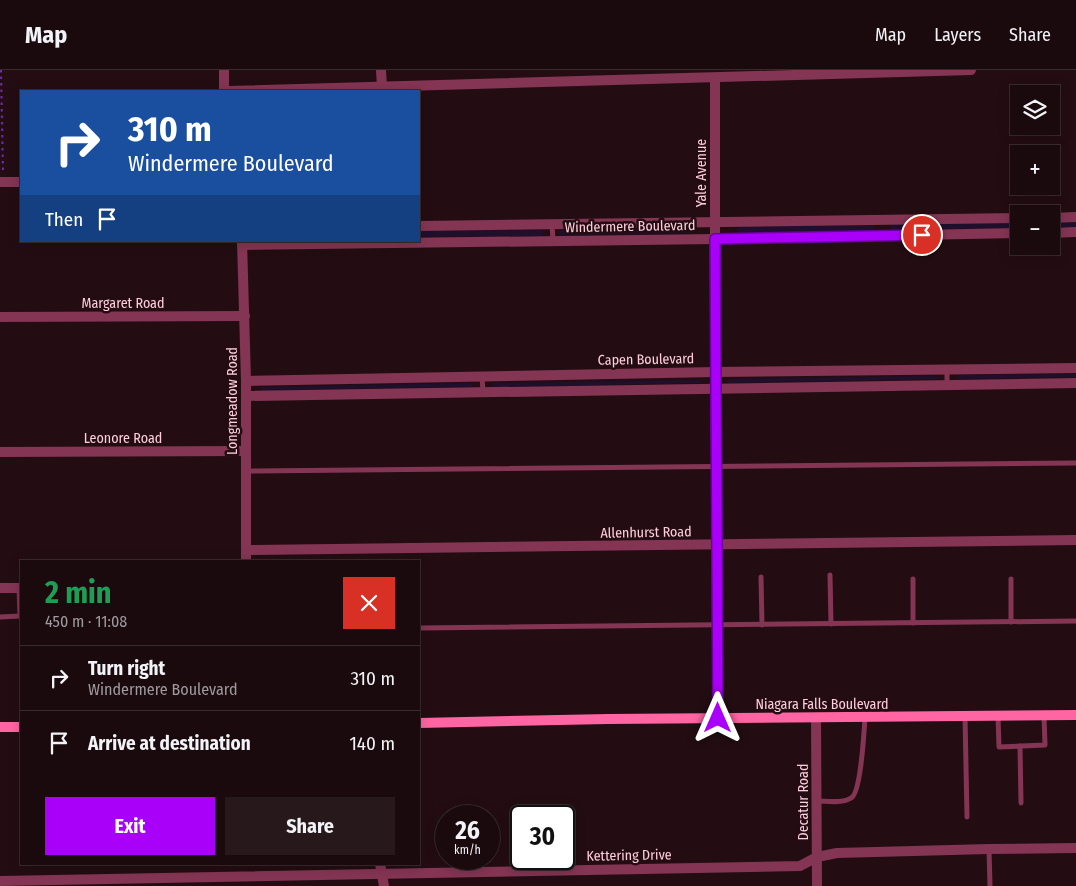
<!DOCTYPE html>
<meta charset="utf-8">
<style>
:root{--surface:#1a0a0e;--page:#27181c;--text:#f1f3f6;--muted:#9f9a9e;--line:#382b2e;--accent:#a900f9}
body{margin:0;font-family:"Fira Sans Condensed",sans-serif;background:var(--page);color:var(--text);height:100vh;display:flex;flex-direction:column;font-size:19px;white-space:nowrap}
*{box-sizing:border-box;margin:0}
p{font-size:16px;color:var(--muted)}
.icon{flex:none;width:28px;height:28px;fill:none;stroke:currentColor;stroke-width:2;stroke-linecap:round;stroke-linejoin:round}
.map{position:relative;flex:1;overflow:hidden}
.panel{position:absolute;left:20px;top:490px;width:400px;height:305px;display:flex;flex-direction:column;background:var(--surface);border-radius:0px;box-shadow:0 2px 12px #0003,0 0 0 1px var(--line)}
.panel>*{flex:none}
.guide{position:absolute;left:20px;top:20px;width:400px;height:152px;border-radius:0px;box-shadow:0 2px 12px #0003,0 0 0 1px var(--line);background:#1a4fa0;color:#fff;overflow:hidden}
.tools{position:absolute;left:1010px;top:15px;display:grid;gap:10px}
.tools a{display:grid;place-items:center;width:50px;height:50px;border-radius:0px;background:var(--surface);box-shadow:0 2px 12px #0003,0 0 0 1px var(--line);font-size:25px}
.speed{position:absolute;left:435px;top:735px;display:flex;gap:10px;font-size:25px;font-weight:700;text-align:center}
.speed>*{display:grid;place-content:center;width:65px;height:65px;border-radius:50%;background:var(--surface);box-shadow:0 2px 12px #0003,0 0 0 1px var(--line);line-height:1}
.speed small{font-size:12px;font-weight:400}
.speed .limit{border:2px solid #111;border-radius:8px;background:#fff;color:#111}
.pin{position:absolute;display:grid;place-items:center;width:42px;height:42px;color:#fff;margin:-21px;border:2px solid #fff;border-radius:50%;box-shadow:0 1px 5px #0007}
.me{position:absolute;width:55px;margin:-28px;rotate:0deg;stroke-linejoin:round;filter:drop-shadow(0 0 4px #0008)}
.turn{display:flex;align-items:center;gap:18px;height:105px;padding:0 25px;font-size:22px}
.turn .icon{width:65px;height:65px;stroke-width:2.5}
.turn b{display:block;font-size:35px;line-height:42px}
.then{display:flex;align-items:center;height:48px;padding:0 25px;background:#0003;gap:10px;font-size:19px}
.round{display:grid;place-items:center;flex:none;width:52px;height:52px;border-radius:0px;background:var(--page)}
.overview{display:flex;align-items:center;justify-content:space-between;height:85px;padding:0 25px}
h1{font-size:30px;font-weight:700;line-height:38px;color:#1e9e55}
.button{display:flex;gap:10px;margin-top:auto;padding:10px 25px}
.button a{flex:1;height:58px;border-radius:0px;background:var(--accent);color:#fff;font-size:20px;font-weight:700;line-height:58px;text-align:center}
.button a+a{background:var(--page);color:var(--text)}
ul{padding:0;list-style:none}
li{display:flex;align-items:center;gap:15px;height:65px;padding:0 25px;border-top:1px solid var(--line)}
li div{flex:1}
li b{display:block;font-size:19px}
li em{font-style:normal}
header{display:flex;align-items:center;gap:30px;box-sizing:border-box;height:70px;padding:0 25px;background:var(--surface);border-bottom:1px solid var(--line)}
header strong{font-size:24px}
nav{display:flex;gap:28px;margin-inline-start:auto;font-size:18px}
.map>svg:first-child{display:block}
</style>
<header>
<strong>Map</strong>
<nav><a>Map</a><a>Layers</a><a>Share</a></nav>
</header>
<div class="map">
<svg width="1076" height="816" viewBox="0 0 1076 816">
<rect width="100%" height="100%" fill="#230d12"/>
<g fill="#1f0f2d">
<rect x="1051" y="151" width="25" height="6"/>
<path d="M1019 152V158L893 160 890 157 893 154Z"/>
<path d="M873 154 875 157 873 160 739 163 736 160 739 156Z"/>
<path d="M691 157 694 160 691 163 562 166 559 163 562 159Z"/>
<path d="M542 160 544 163 542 166 419 167V161Z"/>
<path d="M1076 304V307L959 309 958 307 959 305Z"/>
<path d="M936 306 938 308 936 309 729 313 727 311 729 309Z"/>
<path d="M701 310V313L494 317 492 315 494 313Z"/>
<path d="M471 313 473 315 471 317 263 320 261 319 263 317Z"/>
</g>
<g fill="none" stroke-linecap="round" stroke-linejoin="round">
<path stroke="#7329b8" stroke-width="2" stroke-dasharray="2.5 4" stroke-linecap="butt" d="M1 0 3 103"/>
<g stroke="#843553" stroke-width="5">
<path d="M552 154 553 171"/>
<path d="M482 306 483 322"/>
<path d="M947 315V300"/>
<path d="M246 401 1076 393"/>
<path d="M830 505 831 554"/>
<path d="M761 507 762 555"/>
<path d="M913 509V553"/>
<path d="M1011 509V552"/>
<path d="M19 518 20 546"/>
<path d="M0 547 21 546"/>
<path d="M419 558 1076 551"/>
<path d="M965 646 967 747"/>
<path d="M998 646 999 677 1045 675 1044 646"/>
<path d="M1020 676 1021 733"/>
<path d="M816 731C826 731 842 734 851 728 861 723 864 661 865 648"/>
<path d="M989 779 990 816"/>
</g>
<g stroke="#843553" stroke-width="10">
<path d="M381 0 382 18"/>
<path d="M715 8V275L718 648"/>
<path d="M224 21V0"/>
<path d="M229 21 971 0"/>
<path d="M0 112H21"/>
<path d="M1051 148 1076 147"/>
<path d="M419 156 1019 148"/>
<path d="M1051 163 1076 162"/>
<path d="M242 171 246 311V491"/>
<path d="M242 175 715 169 1019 163"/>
<path d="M0 247 245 246"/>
<path d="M246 311 715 302 1076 298"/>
<path d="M246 326 1076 313"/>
<path d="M0 382 246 381"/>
<path d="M246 480 1076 470"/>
<path d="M0 518H21"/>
<path d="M380 794 384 816"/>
<path d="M0 811 800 796 817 787 837 783 989 779 1076 778"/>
</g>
<path stroke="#843553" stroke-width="10" d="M816 648 817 816"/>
<g stroke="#ff65a2" stroke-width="10">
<path d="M419 653 608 649 1076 645"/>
<path d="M0 657H21"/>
</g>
</g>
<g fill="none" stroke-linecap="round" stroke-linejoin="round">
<defs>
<path id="route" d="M718 648 715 169 922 165"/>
</defs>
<use href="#route" stroke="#6e00a2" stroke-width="12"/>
<use href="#route" stroke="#a900f9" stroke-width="9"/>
</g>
<g text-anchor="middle" stroke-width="5" stroke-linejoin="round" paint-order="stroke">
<g font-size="14" fill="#ffcedd" stroke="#230d12">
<text transform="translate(701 103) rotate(-90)" y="5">Yale Avenue</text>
<text transform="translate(630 156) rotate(-1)" y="5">Windermere Boulevard</text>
<text x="123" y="238">Margaret Road</text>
<text transform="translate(646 289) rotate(-1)" y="5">Capen Boulevard</text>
<text transform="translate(232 331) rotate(-90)" y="5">Longmeadow Road</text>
<text x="123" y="373">Leonore Road</text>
<text transform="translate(646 462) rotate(-1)" y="5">Allenhurst Road</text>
<text x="822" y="639">Niagara Falls Boulevard</text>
<text transform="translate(803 732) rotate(-90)" y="5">Decatur Road</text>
<text transform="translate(629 785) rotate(-1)" y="5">Kettering Drive</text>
</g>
</g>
</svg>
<div class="tools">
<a><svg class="icon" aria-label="layers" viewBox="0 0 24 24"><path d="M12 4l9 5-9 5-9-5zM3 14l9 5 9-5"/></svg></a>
<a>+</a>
<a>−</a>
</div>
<div class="speed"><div>26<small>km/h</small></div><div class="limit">30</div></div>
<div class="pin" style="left:922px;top:165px;background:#d93025"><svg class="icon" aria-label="arrive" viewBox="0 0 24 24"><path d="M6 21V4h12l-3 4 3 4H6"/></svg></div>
<svg class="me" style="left:718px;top:648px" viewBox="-20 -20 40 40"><path d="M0-17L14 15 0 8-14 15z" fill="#a900f9" stroke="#fff" stroke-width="4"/></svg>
<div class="guide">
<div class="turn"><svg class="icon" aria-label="right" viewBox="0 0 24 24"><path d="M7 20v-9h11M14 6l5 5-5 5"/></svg><div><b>310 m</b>Windermere Boulevard</div></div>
<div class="then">Then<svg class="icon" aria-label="arrive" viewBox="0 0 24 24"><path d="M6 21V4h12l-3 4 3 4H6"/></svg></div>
</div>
<section class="panel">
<div class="overview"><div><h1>2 min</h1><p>450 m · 11:08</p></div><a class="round" style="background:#d93025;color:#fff"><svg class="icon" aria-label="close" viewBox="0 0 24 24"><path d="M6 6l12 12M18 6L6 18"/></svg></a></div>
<ul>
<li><svg class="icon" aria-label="right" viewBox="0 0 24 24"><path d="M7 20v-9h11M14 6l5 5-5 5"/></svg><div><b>Turn right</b><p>Windermere Boulevard</p></div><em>310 m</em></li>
<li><svg class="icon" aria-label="arrive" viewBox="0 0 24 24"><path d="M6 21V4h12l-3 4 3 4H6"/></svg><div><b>Arrive at destination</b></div><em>140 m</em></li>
</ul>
<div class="button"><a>Exit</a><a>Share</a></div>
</section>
</div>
